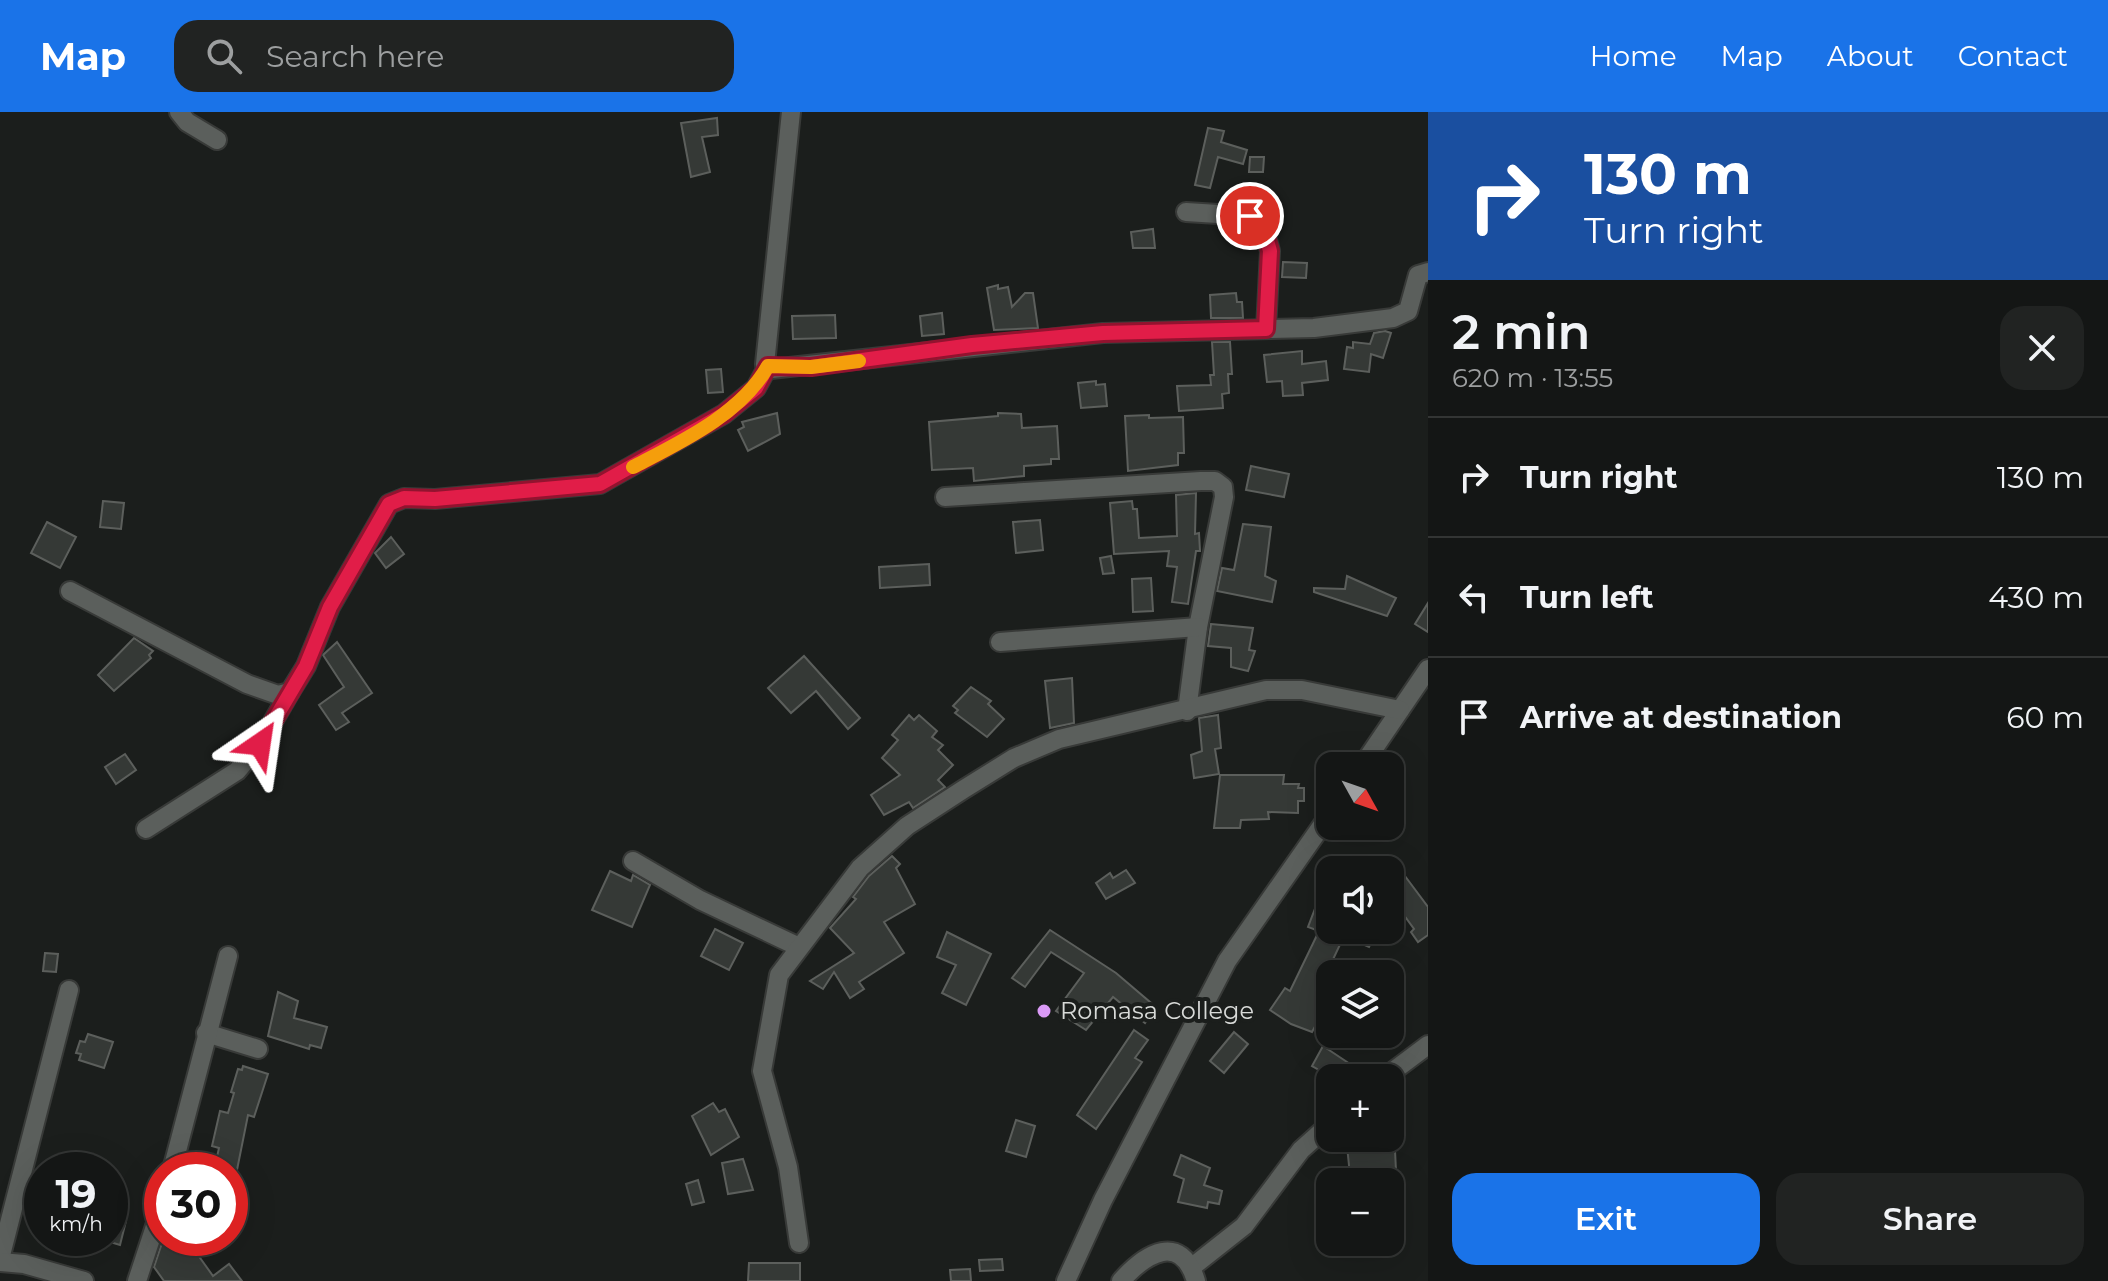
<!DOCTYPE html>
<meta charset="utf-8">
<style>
:root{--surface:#141615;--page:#212322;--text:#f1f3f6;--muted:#9d9fa0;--line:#333534;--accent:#1a73e8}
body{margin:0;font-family:Montserrat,sans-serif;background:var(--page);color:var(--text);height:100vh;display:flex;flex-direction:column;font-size:30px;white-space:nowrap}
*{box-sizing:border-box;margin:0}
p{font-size:26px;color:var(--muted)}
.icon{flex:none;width:44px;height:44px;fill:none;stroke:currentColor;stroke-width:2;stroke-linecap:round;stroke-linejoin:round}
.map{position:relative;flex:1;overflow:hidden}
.side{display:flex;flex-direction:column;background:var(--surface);width:680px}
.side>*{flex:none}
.guide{background:#1a4fa0;color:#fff;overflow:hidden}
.needle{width:52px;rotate:130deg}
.tools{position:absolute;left:1316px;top:640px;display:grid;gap:16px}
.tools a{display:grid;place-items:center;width:88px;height:88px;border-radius:16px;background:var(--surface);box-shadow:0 8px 32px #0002,0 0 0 2px var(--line);font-size:40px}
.speed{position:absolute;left:24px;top:1040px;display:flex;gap:16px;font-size:40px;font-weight:700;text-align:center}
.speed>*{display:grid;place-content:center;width:104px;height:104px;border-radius:50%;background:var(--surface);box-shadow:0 8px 32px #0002,0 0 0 2px var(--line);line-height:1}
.speed small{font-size:20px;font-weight:400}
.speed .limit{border:12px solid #d22;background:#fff;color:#111}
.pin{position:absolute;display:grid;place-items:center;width:68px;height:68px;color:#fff;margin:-34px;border:4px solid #fff;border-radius:50%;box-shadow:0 2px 8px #0007}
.me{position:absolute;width:88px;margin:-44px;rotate:32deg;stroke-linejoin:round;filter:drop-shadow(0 0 6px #0008)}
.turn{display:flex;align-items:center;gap:28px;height:168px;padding:0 24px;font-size:36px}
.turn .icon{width:104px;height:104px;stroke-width:2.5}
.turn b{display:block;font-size:56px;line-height:68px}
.round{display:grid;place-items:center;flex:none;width:84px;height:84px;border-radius:24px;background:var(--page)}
.overview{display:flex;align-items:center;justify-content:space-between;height:136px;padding:0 24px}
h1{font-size:48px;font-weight:600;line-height:60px}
.action{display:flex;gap:16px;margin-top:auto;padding:16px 24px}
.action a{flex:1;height:92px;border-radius:24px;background:var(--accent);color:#fff;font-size:32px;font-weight:600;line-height:92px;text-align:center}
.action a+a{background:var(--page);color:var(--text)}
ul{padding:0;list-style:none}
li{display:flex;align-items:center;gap:24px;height:120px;padding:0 24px;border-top:2px solid var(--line)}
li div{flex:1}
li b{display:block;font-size:30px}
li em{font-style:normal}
header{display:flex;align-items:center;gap:48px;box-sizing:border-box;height:112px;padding:0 40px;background:var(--accent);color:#fff}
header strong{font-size:38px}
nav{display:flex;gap:44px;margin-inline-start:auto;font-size:28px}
.search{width:560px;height:72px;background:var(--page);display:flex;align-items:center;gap:20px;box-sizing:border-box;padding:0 28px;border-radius:24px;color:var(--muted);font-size:30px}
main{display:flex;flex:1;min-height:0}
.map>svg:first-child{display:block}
</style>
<header>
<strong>Map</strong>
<div class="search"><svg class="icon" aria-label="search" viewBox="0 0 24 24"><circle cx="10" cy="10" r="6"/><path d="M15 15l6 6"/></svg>Search here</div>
<nav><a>Home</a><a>Map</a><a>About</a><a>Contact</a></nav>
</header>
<main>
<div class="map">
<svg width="1428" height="1169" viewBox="0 0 1428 1169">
<rect width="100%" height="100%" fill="#1b1e1c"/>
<g fill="#353936" stroke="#5c5f5c" stroke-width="2">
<path d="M717 6 718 23 702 25 710 60 691 65 681 11Z"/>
<path d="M1208 16 1224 19 1221 30 1247 38 1243 52 1218 45 1210 76 1195 73Z"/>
<path d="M1250 45H1264L1263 60H1249Z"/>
<path d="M1153 117 1155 136H1133L1131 120Z"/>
<path d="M1283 150 1307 151 1306 166 1282 165Z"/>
<path d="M998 173V177L1008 175 1012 195 1025 181H1033L1038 216 994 218 987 176Z"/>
<path d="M1236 181 1237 190H1242L1243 206H1211L1210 183Z"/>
<path d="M942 201 944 222 922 224 920 204Z"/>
<path d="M835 203 836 226 793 227 792 204Z"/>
<path d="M1385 219 1391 221 1383 246 1371 242 1369 260 1344 257 1347 235 1353 236V230L1370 232 1374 221Z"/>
<path d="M1212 230H1230L1232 262H1228L1229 281 1222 282 1223 296 1179 299 1177 274 1211 273 1210 263H1214Z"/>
<path d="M1302 239V252L1326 249 1328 268 1302 271 1303 283 1283 284 1282 269 1267 270 1264 243Z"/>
<path d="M721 257 723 280 708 281 706 258Z"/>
<path d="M1096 269V273L1105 272 1107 294 1081 296 1078 271Z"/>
<path d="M777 301 780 322 748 339 738 318 744 315 742 310Z"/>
<path d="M998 301 1021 302 1022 316 1057 314 1059 347H1051V352L1024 354V364L974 369 973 356 932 358 929 310 998 304Z"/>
<path d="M1149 303V306L1183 305 1184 341H1178V353L1128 359 1125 304Z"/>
<path d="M1251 354 1289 362 1284 385 1246 378Z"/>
<path d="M1196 381 1195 422 1199 421 1200 439H1196L1188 492 1172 490 1177 455 1167 454 1169 439 1114 442 1110 391 1132 389 1133 397H1137L1139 426 1177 424 1176 383Z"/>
<path d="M103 389 124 391 121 417 100 415Z"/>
<path d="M1040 408 1043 438 1016 441 1013 410Z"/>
<path d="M47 410 76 425 60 456 31 441Z"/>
<path d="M1243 412 1271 415 1265 464 1276 469 1272 490 1217 479 1222 456 1234 458Z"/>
<path d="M391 425 404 442 386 456 375 441Z"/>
<path d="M1111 444 1114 461 1103 462 1100 446Z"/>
<path d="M929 452 930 473 880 476 879 455Z"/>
<path d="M1347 464 1396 486 1387 504 1314 480V476L1345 477Z"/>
<path d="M1151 466 1153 499 1133 500 1132 467Z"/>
<path d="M1428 491V520L1415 512Z"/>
<path d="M1211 512 1253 516 1249 538 1255 539 1248 559 1231 555V536L1208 534Z"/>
<path d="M134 526 153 539 149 543 151 546 114 579 98 563Z"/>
<path d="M337 530 372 581 342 601 349 610 336 618 319 593 344 575 323 543Z"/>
<path d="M804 544 860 606 848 617 816 579 791 601 768 576Z"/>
<path d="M1072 566 1074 611 1050 616 1045 569Z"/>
<path d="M971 575 991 589 988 592 1004 607 987 625 955 601 958 598 953 594Z"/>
<path d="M909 603 914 608 919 603 937 619 932 625 943 633 938 638 953 653 938 668 945 675 913 696 909 690 884 703 871 683 900 663 882 646 898 628 892 623Z"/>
<path d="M1218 603 1221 636 1215 637 1219 662 1194 666 1191 643 1202 639 1199 606Z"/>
<path d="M125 642 136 658 116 672 105 655Z"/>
<path d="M1220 663H1284L1283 672H1299L1298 676H1304V689H1298V701L1268 700 1269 707 1241 708 1240 716H1214Z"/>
<path d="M892 744 900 752 896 756 915 792 884 810 904 841 859 870 864 877 850 886 834 860 823 877 810 869 854 841 830 816 856 787 853 785 869 764Z"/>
<path d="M1399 756 1428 795V823L1418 830 1411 820 1414 817 1390 784V763Z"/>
<path d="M1126 758 1135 771 1106 787 1096 771 1110 761 1113 766Z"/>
<path d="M610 759 631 769 633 763 650 773 632 815 592 798Z"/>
<path d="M1321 781 1330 785V818H1377L1369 835 1344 824 1320 875 1330 882V902L1324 898 1312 920 1291 912 1270 898 1285 876 1290 879 1319 819 1308 815Z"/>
<path d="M715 817 743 831 729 858 701 844Z"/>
<path d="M1050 818 1116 861 1157 896 1145 911 1113 885 1086 918 1056 899 1084 861 1051 840 1025 875 1012 866Z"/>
<path d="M947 820 991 842 966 893 942 881 956 853 937 845Z"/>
<path d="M45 841 58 842 56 860 43 859Z"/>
<path d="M278 880 298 889 294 906 327 915 321 936 310 933 309 937 268 924Z"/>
<path d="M1134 918 1148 928 1135 946 1142 950 1096 1017 1077 1003Z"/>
<path d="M1234 920 1248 932 1224 961 1210 949Z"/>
<path d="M88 922 113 930 104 956 79 948 81 942 76 941 80 929 85 930Z"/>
<path d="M1323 934 1359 958 1353 966H1340L1333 960 1330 964 1312 954Z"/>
<path d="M243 954 268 962 254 1005 248 1003 237 1058H214L219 1036 212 1034 220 999 228 1001 234 981 231 980 238 957 242 958Z"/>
<path d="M713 991 719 1000 725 997 739 1025 711 1043 692 1004Z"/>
<path d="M1016 1008 1035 1014 1026 1045 1006 1039Z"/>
<path d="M1367 1032V1037L1375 1040 1395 1038 1396 1059 1350 1063 1347 1034Z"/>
<path d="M1181 1043 1210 1056 1204 1073 1222 1079 1219 1092 1208 1090 1207 1096 1178 1090 1184 1067 1174 1063Z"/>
<path d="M743 1047 753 1078 728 1082 722 1051Z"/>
<path d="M698 1068 704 1090 692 1093 686 1072Z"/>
<path d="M110 1104 126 1109 120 1133 110 1130Z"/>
<path d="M170 1126 186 1130 187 1126H202L198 1143 213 1164 229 1152 242 1169H164L154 1155 162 1131 168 1132Z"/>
<path d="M1002 1147 1003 1158 980 1159 979 1148Z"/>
<path d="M749 1151H800V1169H748Z"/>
<path d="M970 1157 971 1169H951L950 1158Z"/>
</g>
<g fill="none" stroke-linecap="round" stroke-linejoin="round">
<defs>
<g id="minor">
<path d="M179 0 187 10 217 28"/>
<path d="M791 0 765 252 771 257 1103 221 1314 216 1393 206 1408 199 1418 163 1428 160"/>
<path d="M1186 100 1250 104 1262 110 1270 139 1266 217"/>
<path d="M945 385 1201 369H1215L1223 375 1224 385 1198 515 1187 599"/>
<path d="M70 479 247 572 278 583 290 580 306 554 330 495 389 392 404 386 435 387 600 372 724 302 756 276 768 254"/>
<path d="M1000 530 1198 515"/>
<path d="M1362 654 1428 557"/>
<path d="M146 717 237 659 260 632 290 580"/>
<path d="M633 749 700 788 799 835"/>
<path d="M206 921 258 937"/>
<path d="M1384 966 1428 933"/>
<path d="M172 1058 228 844"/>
<path d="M799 1131 788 1055 762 959 779 863 860 756 907 714 964 677 1014 646 1059 627 1266 578H1302L1400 598"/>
<path d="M0 1147 69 878"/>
<path d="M0 1150 24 1152 84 1169"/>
<path d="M1192 1155 1244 1114 1301 1038 1330 1012"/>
<path d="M137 1169 162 1093"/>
<path d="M1066 1169 1103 1088 1227 849 1330 702"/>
<path d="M1121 1169C1145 1142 1181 1119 1196 1169"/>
</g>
</defs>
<use href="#minor" stroke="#383a38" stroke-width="22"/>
<use href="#minor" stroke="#5b5f5c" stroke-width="18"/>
</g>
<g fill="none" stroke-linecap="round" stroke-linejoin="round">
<defs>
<path id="route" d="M260 632 306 554 330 495 389 392 404 386 435 387 600 372 724 302 756 276 768 254 811 255 972 233 1103 221 1266 217 1270 139 1262 110 1250 104"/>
</defs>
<use href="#route" stroke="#92132f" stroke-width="20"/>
<use href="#route" stroke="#e11d48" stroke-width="14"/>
<path stroke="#f59e0b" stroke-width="14" d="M633 355C681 330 741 302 768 254L811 255 859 249"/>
</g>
<circle fill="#da9af6" stroke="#1b1e1c" stroke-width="3" cx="1044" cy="899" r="8"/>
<g text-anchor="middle" stroke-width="8" stroke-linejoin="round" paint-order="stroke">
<g font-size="24" fill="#d8dad8" stroke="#1b1e1c" text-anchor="start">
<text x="1060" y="907">Romasa College</text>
</g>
</g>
</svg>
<div class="tools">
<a><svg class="needle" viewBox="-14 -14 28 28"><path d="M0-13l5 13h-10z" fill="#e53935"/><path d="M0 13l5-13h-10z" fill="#9d9fa0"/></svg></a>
<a><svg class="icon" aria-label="sound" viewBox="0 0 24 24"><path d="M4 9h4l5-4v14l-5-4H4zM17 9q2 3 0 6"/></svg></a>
<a><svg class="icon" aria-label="layers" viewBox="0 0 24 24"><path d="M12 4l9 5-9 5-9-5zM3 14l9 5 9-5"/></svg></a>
<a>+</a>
<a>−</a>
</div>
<div class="speed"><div>19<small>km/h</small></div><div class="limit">30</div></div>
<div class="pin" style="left:1250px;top:104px;background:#d93025"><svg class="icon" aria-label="arrive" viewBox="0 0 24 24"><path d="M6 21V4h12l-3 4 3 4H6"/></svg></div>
<svg class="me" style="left:260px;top:632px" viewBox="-20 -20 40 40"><path d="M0-17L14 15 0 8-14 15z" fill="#e11d48" stroke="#fff" stroke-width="4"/></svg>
</div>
<section class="side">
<div class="guide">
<div class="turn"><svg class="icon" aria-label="right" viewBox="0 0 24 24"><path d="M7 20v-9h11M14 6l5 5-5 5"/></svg><div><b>130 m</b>Turn right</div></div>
</div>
<div class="overview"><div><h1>2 min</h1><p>620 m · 13:55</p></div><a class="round"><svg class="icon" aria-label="close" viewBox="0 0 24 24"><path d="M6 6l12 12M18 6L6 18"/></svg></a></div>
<ul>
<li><svg class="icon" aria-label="right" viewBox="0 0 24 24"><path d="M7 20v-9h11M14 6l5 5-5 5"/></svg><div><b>Turn right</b></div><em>130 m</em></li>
<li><svg class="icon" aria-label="left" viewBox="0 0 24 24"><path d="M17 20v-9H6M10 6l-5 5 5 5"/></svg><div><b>Turn left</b></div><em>430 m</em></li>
<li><svg class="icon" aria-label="arrive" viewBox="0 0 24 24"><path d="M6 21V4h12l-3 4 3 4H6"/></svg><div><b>Arrive at destination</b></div><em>60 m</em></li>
</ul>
<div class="action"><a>Exit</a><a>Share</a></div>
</section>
</main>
